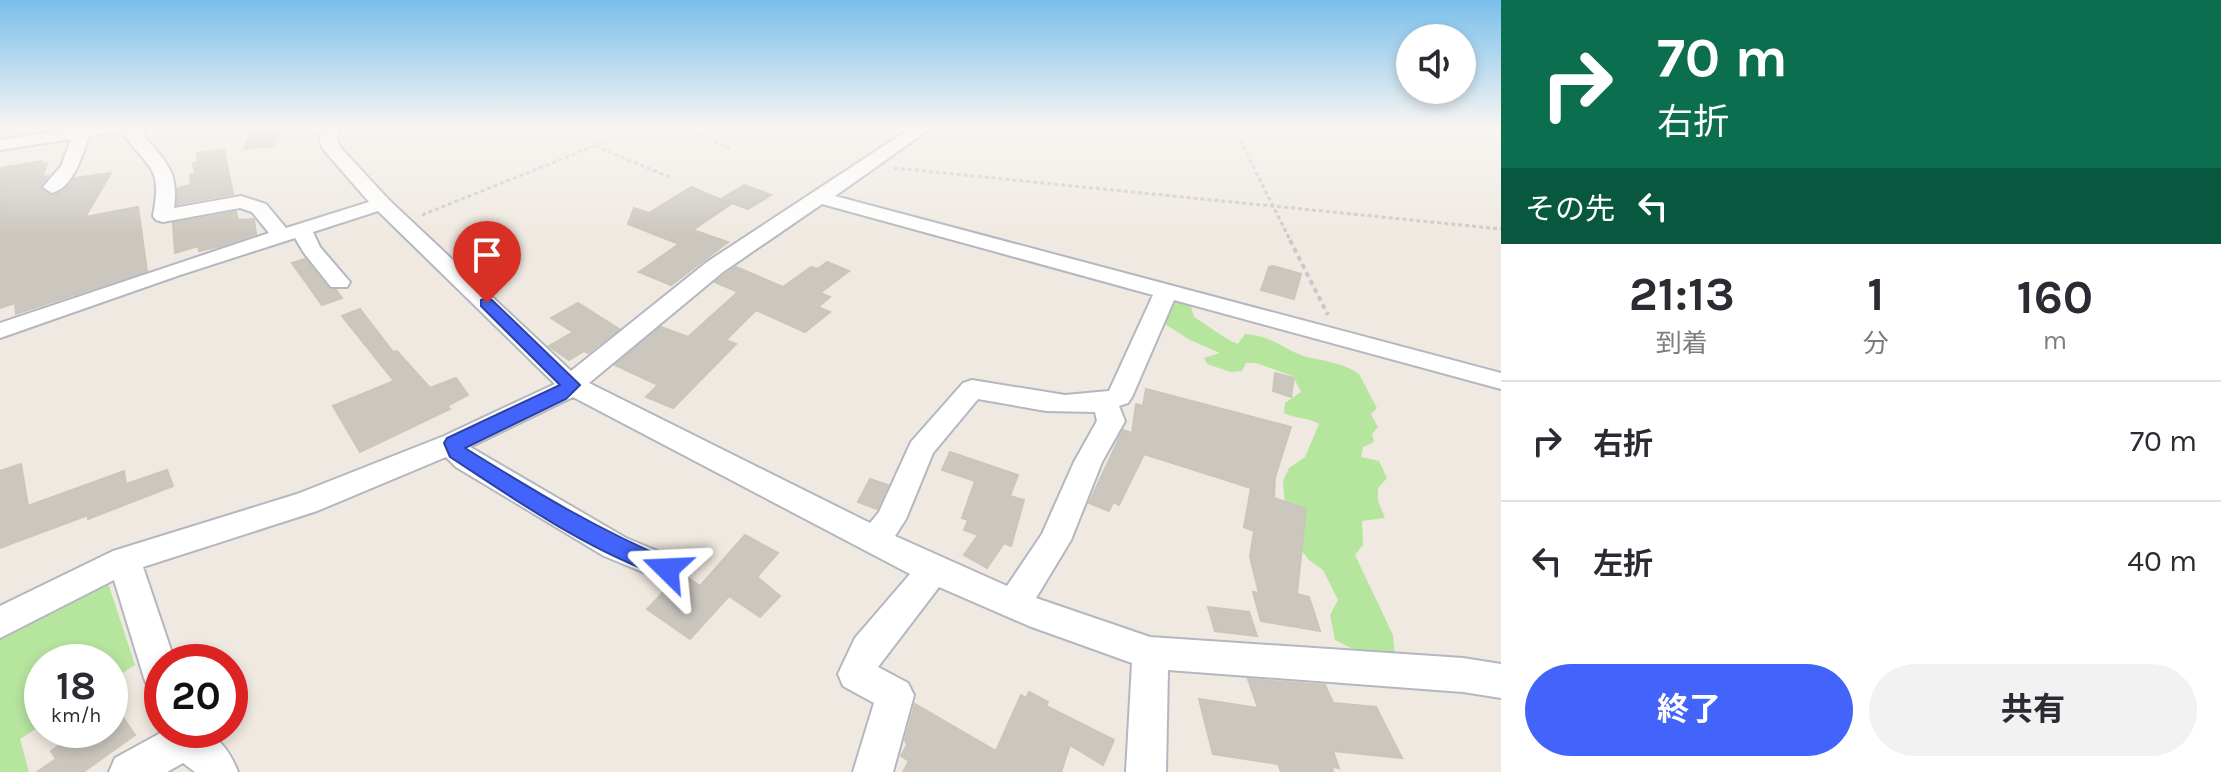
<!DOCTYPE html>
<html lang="ja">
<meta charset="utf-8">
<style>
:root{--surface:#fff;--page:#f2f2f3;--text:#2b2b33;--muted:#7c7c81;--line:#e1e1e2;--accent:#4264fb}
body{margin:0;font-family:Karla,"Noto Sans JP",sans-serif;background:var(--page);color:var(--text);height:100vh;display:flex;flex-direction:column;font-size:30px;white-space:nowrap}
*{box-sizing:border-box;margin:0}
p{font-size:26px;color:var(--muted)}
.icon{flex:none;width:44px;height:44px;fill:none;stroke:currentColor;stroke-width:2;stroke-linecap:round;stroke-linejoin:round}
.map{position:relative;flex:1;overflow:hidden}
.details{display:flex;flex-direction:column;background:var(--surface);width:720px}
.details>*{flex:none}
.hud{background:#0b6e4f;color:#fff;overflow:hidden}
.tools{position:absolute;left:1396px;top:24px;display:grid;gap:16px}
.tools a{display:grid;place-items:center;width:80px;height:80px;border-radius:50%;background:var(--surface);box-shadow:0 4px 12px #0003;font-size:40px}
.speed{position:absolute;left:24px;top:644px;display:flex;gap:16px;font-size:40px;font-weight:700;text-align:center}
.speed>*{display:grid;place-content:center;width:104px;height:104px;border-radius:50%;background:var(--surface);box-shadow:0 4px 12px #0003;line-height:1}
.speed small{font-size:20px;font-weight:400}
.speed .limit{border:12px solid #d22;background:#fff;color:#111}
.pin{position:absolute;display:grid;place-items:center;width:68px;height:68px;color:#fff;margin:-82px -34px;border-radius:50% 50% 50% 0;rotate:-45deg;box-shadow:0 0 8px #0007}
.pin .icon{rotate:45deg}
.me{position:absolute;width:88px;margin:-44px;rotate:291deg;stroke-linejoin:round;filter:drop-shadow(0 0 6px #0008)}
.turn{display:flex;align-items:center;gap:28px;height:168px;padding:0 24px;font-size:36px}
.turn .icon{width:104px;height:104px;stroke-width:2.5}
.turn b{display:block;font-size:56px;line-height:68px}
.then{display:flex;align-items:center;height:76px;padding:0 24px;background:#0003;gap:16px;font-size:30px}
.eta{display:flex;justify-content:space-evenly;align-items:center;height:136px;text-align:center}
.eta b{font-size:48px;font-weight:700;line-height:56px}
.action{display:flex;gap:16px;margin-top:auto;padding:16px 24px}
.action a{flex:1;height:92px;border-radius:48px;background:var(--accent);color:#fff;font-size:32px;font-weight:700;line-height:92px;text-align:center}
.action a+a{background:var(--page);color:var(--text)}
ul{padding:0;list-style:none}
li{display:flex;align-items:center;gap:24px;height:120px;padding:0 24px;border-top:2px solid var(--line)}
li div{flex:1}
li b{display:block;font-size:30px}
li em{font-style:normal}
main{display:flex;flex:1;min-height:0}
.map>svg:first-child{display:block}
</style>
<main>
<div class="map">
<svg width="1501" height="772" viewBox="0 0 1501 772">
<rect width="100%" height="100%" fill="#efe9e1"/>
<g fill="#b6e59e">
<path d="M1158 293 1191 306 1194 317C1206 324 1226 340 1238 344L1245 334C1276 336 1286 353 1311 358 1327 361 1345 364 1359 374L1377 408 1371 414 1378 427 1372 434 1374 442 1363 447 1361 457 1379 461 1387 478 1378 488V501L1385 518 1362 521 1363 545 1355 555 1393 635 1395 655 1357 651 1335 640 1330 615 1338 600 1323 570 1309 560 1287 532 1283 481 1289 468 1305 457 1319 424C1308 417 1296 419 1284 413L1285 403 1301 392 1293 376 1256 363H1246L1242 371 1231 372 1207 364 1204 358 1220 353 1190 340 1160 321Z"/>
<path d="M106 577 135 665 110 681V662H42V725L20 739 29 772H0V632Z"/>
</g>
<g fill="#cbc7bf" stroke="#cbc5ba" stroke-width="2">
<path d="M251 128H282L273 146 244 149Z"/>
<path d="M224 149 233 194 177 204 178 188 191 185 190 175 195 174 193 163 198 162 197 153Z"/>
<path d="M42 161 41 164 47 163 43 177 48 176 40 187 50 196 62 192 75 178 111 173 85 217 138 207 147 271 16 314 15 303 0 308V168Z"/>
<path d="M744 185 771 195 748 209 721 199Z"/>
<path d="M691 187 731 204 693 230 728 242 671 285 639 272 679 244 628 224 634 208 649 213Z"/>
<path d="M236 212 238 220 254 219 256 234 221 246 199 251 198 246 175 253 173 223Z"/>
<path d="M305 259 329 289 336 290 342 298 322 305 292 263Z"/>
<path d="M827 262 849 271 820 293 830 297 818 307 830 312 805 332 756 310 726 340 736 344 673 408 646 397 658 385 615 365 661 327 688 337 738 292 715 282 736 267 783 287 811 267 818 269Z"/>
<path d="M1273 266 1301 274 1294 299 1261 290 1269 267Z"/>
<path d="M578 303 619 329 588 353 584 351 569 360 549 346 573 332 551 318Z"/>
<path d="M360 309 393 352 397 351 430 388 456 378 468 395 447 406 450 409 360 452 333 406 394 381 342 316Z"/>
<path d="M1275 373 1294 378 1291 397 1273 391Z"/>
<path d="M1146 389 1291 427 1275 477 1274 498 1306 509 1297 594 1309 597 1320 631 1261 621 1253 592 1259 593 1250 557 1254 531 1244 527 1251 488 1144 454 1119 505 1113 502 1109 511 1089 503 1123 430 1132 433 1136 404 1143 406Z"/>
<path d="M950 452 1018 475 1010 496 1024 500 1011 546 1004 543 987 568 964 555 978 535 964 530 968 520 962 518 975 481 942 470Z"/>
<path d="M21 464 28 506 124 471 126 484 167 470 173 486 88 519V515L0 548V471Z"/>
<path d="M870 479 888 485 877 509 858 502Z"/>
<path d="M745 535 778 553 757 577 780 596 760 617 729 596 690 639 647 609 672 583 681 585 688 578 700 586Z"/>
<path d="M1208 607 1249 612 1257 636 1215 631Z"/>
<path d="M1248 679 1325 685 1333 703 1376 707 1402 758 1333 751 1339 768 1332 767 1333 772H1281L1278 764 1213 754 1199 699 1258 708Z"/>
<path d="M1029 692 1048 702 1046 706 1114 740 1103 765 1070 745 1061 772H903L909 761 901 756 907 745 905 740 915 704 996 751 1021 695 1026 698Z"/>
<path d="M122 716 135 735 83 772H37L56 759 51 751 78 733 81 738 92 730H110V724Z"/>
</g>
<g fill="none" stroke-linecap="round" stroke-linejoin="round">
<defs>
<g id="minor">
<path d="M77 128H119L117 132 89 136C82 155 74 187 52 193L43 187 61 166 71 139 0 150V140Z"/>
<path d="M129 128H145L143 135C166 162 179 171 174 208L241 196 266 204 286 228 369 202 323 149 319 138 323 128H339L337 138 340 147 389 200 571 371 707 262 911 128H931L835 196 1501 373V389L1174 300 1132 397 1128 403 1119 406 1125 421 1102 462 1071 540 1036 598 1150 637 1463 658 1501 664V698L1463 692 1168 670 1166 772H1126L1132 663 1029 626 939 587 878 667 908 683 914 695 893 772H853L874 703 843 686 838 674 855 638 910 574 573 397 470 447 626 538 679 560 683 569 679 578 667 582 604 556 456 467 446 457 317 511 143 567 175 662H162V695L149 690 144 678 114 580 0 638V606L113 551 297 494 444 436 555 384 378 211 313 232 320 247 350 282 347 287H331L304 253 295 238 180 275 0 338V323L269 233 252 212 240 208 163 222 156 220 153 216C162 168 152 172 125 136ZM822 204 1153 295 1109 391 1065 395 972 380 963 383 911 442 879 512 870 523 589 383 723 272ZM978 399 1046 411 1095 412 1097 421 1074 462 1042 534 1007 586 895 536 906 519 933 453Z"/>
<path d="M166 730C206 730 222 732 238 772H195L183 763 167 772H109L115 758Z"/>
</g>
</defs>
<use href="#minor" stroke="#b4b7c1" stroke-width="4"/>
<g stroke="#c9c9c9" stroke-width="3" stroke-dasharray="4 3" stroke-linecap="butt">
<path d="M682 128 730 148"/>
<path d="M1234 128 1291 242"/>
<path d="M595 146 669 177"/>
<path d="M894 168 1501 229"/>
<path d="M422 215 639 128"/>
</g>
<path stroke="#c9c9c9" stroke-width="4" stroke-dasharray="5 4" stroke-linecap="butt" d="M1290 240 1328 315"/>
<use href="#minor" fill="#fff" fill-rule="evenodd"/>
</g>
<linearGradient id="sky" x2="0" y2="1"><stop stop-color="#7abfeb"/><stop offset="0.54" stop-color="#f8f5f2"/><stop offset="1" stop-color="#f8f5f2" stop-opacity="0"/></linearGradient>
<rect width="1501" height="236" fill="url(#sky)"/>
<path fill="#4264fb" stroke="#2b41a3" stroke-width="2" d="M487 298 492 300 580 385 566 399 465 448C534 491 600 531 675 562L678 569 675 575 667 578C588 551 519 502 450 457L444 443 447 438 560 385 481 306V300Z"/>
</svg>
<div class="tools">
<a><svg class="icon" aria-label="sound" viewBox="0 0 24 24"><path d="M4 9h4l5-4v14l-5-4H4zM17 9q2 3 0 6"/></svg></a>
</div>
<div class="speed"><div>18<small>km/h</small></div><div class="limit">20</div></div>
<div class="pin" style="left:487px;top:303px;background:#d93025"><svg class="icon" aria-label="arrive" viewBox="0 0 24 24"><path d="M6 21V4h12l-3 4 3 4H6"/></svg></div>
<svg class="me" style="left:667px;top:569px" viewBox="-20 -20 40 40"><path d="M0-17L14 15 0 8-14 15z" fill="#4264fb" stroke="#fff" stroke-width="4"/></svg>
</div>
<section class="details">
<div class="hud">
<div class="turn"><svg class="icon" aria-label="right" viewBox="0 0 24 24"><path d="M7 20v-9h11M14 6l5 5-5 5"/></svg><div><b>70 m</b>右折</div></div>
<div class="then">その先<svg class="icon" aria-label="left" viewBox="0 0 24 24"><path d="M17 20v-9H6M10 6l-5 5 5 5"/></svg></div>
</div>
<div class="eta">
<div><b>21:13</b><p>到着</p></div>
<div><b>1</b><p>分</p></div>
<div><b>160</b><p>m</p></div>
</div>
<ul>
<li><svg class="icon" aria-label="right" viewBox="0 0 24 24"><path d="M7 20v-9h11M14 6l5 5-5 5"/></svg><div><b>右折</b></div><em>70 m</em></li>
<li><svg class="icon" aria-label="left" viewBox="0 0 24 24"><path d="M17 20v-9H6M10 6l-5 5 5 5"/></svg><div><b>左折</b></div><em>40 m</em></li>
</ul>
<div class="action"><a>終了</a><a>共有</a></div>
</section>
</main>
